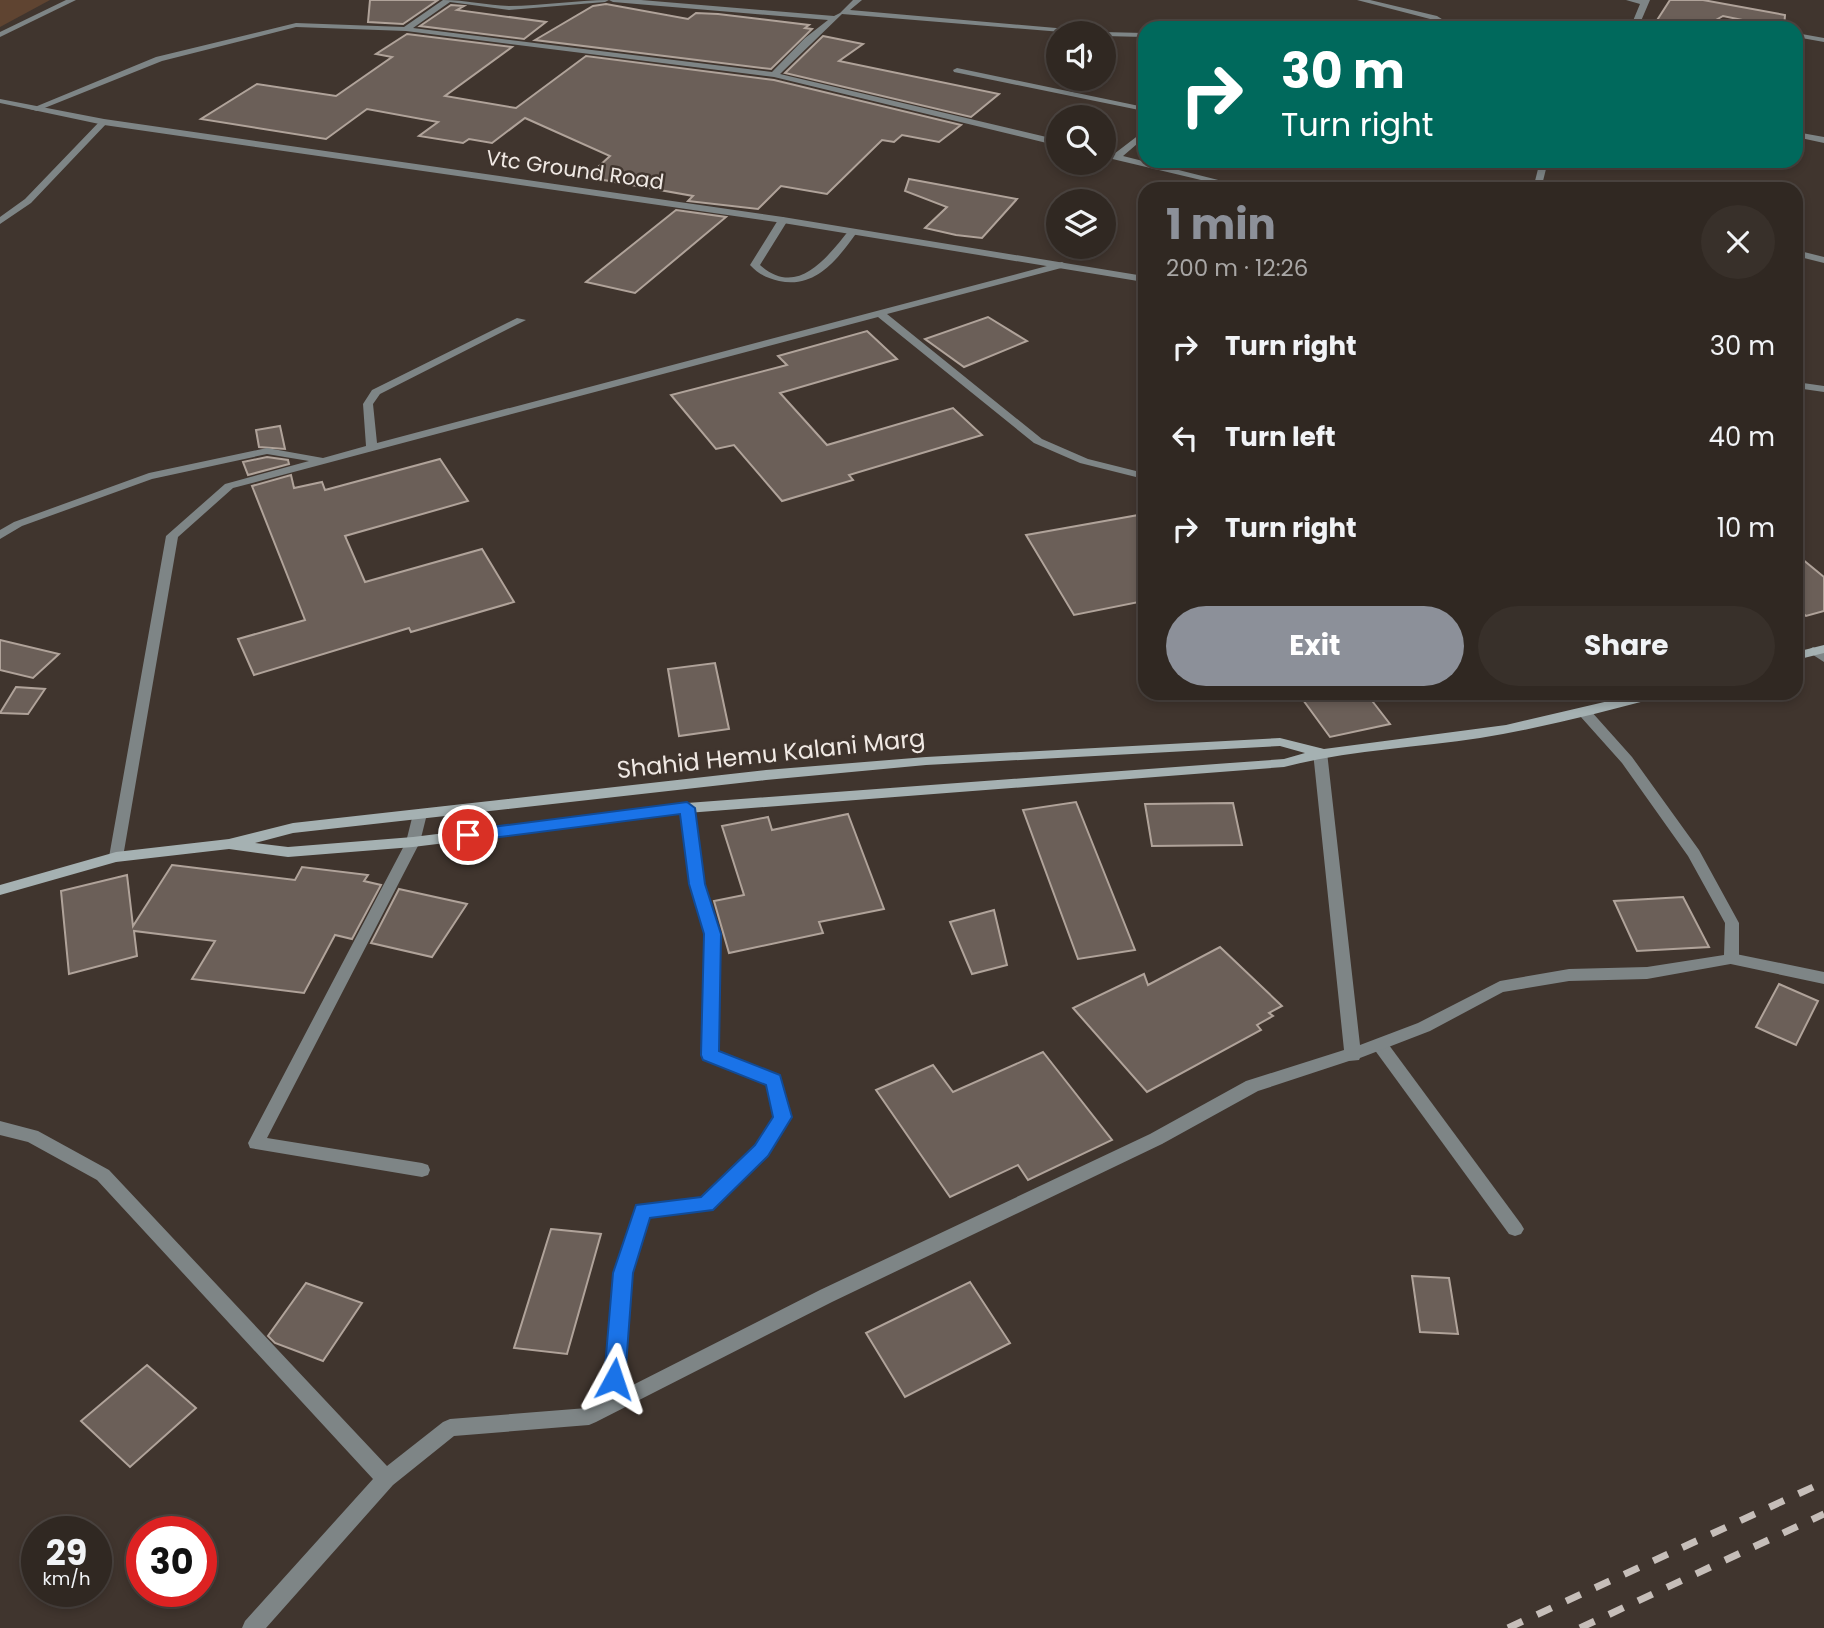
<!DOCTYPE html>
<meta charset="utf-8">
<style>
:root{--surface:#302822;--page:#38302a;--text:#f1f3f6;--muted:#a8a6a5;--line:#4b4440;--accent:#8c9099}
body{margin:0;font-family:Poppins,sans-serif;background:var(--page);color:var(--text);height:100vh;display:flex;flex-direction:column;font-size:26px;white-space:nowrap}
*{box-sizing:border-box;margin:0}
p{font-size:23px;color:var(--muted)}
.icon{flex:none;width:38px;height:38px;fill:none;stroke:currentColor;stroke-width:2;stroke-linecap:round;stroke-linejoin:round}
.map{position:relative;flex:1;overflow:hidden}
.side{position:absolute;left:1138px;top:182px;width:665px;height:518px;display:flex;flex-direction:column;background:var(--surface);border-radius:21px;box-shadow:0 4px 10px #0003,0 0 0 2px var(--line)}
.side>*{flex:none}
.guide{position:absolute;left:1138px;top:21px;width:665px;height:147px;border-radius:21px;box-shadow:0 4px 10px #0003,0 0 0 2px var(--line);background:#00695c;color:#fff;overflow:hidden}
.tools{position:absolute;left:1046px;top:21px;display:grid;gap:14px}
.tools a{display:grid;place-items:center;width:70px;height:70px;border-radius:50%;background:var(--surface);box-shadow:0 4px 10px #0003,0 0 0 2px var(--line);font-size:35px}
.speed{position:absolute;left:21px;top:1516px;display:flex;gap:14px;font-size:35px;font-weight:700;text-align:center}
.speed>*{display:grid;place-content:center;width:91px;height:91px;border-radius:50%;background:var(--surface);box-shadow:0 4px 10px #0003,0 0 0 2px var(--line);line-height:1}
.speed small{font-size:18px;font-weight:400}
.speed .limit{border:10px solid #d22;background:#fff;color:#111}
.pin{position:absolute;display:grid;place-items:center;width:60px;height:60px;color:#fff;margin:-30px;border:4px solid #fff;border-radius:50%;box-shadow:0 2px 7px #0007}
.me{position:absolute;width:77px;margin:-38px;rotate:5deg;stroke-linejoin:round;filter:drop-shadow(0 0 5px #0008)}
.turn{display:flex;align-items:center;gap:24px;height:147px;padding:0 28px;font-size:32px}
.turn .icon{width:91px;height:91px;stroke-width:2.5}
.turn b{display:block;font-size:49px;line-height:60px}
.round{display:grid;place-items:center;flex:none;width:74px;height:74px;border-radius:37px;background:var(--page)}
.headline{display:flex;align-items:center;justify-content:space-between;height:119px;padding:0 28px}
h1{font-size:42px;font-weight:700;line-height:52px;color:var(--accent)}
.cta{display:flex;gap:14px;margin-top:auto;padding:14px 28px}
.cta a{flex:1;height:80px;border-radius:42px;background:var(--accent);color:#fff;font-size:28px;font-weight:700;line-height:80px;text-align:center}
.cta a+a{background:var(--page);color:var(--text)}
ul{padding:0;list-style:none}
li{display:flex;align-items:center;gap:21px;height:91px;padding:0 28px}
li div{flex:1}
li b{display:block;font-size:26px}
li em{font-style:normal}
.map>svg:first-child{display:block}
</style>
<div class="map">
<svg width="1824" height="1628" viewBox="0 0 1824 1628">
<rect width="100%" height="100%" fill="#40352e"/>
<path fill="#5f4431" d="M0 0H50L0 27Z"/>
<g fill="#6b5f58" stroke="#b0a39a" stroke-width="2">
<path d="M370 0H438L403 24 368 22Z"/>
<path d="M1670 0H1703L1785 15 1784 28H1762L1757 23 1723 16 1716 20 1717 24 1731 28H1652Z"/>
<path d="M606 4 688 19 696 13 718 14 809 25 805 28 812 29 771 69 535 40 593 6Z"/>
<path d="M451 5 464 6 457 10 546 22 524 39 420 26Z"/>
<path d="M407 34 512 47 445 96 516 108 586 56 774 80 961 125 939 142 902 135 894 142 882 140 827 194 781 186 758 209 688 201 693 196 587 177 610 156 525 118 492 143 469 139 463 143 419 136 438 122 367 109 326 139 201 119 257 84 336 96 392 57 376 54Z"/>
<path d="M823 36 863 44 839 61 999 94 971 117 785 73Z"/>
<path d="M909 179 1017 199 982 238 956 235 925 228 947 207 905 191Z"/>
<path d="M676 210 726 217 635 293 586 282Z"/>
<path d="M988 317 1027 341 964 367 925 339Z"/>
<path d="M867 331 897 359 780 393 827 445 953 408 982 435 849 475 853 480 782 501 734 445 716 449 671 395 787 365 778 356Z"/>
<path d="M280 426 285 449 259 447 256 430Z"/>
<path d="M267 457 288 460 289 464 248 475 243 462Z"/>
<path d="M440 459 468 501 345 536 365 582 482 549 514 602 411 632 409 628 254 675 238 639 305 620 252 486 291 475 294 488 322 482 325 490Z"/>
<path d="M1144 514V601L1074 615 1026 535Z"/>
<path d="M1796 554 1824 577V611L1806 616 1796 607Z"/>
<path d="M0 640 59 654 33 678 0 670Z"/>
<path d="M715 663 729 729 679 736 668 669Z"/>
<path d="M16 687 45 689 28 714 0 713Z"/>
<path d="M1298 693H1366L1390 724 1330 737Z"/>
<path d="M1076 802 1135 950 1078 959 1023 810Z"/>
<path d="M1233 803 1242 845 1152 846 1145 804Z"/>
<path d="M848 814 884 909 819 922 823 933 729 953 714 901 744 895 722 826 768 817 772 830Z"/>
<path d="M172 865 295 880 302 867 368 875 364 881 381 885 352 939 335 935 304 993 192 979 215 941 134 931 137 956 69 974 61 891 127 875 133 926Z"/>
<path d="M399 889 467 904 432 957 371 943Z"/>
<path d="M1683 897 1709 947 1637 951 1614 901Z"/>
<path d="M994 910 1007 965 972 974 950 922Z"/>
<path d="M1220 947 1282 1006 1269 1013 1273 1016 1257 1025 1261 1030 1147 1092 1073 1008 1144 974 1148 985Z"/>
<path d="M1779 984 1818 1001 1796 1045 1756 1027Z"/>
<path d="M1043 1052 1112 1140 1028 1180 1018 1165 950 1197 876 1090 933 1065 953 1092Z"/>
<path d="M551 1229 601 1234 567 1354 514 1348Z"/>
<path d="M1412 1276 1449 1278 1458 1334 1420 1332Z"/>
<path d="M970 1282 1010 1343 905 1397 866 1333Z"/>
<path d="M306 1283 362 1303 323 1361 275 1343 268 1336Z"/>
<path d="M147 1365 196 1408 130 1467 81 1421Z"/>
</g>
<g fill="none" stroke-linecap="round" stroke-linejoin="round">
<g fill="#7e8586" fill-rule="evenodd">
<path d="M783 217 788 220 760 265C798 299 828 256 850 229L858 231C838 258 817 289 779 281 767 278 758 274 750 265L778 220Z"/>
<path d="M1731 953 1824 972V984L1726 963 1723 959 1726 955Z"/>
<path d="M1380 1039 1386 1041 1521 1224 1524 1229 1521 1234 1515 1236 1509 1234 1374 1049 1372 1045 1374 1041Z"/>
</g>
<g fill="#7e8586" fill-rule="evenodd">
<path d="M66 0H76L0 37V32Z"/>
<path d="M443 0C465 0 487 5 509 6 542 6 576 0 609 0L605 2 509 10 450 2 413 28 772 72 805 38 828 20 613 2 609 0H641L834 16 840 13 853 0H862L850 10 1102 32 1144 33V37L1104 36V33H1074L842 14 780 74 1059 140V146L774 77 406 31 296 27 162 61 37 111 30 109 156 57 296 23 404 27Z"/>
<path d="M1357 0H1370L1437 16 1445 21 1439 28H1431L1437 21 1434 20Z"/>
<path d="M1626 0H1650L1638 28H1630L1640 4Z"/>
<path d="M1722 19 1756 26 1760 28H1745L1719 23 1718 21Z"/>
<path d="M1796 33 1824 38V42L1796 37Z"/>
<path d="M957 68 1144 107V111L954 72 953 70Z"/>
<path d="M101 120 108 122 31 203 0 224V217L25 199Z"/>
<path d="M1144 131V138L1123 156 1254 189H1239L1104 157V151L1114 154Z"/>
<path d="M1796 132 1824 137V143L1796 137Z"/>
<path d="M1540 161H1548L1541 189H1533Z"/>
<path d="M1796 250 1824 257V263L1796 256Z"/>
<path d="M1062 262 1067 265 1065 267 887 314 1042 439 1088 459 1144 473V479L1080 463 1034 443 878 317 233 488 178 537 123 857 116 862 111 861 109 857 166 536 225 484 309 461 267 454 152 479 22 526 0 539V530L14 522 149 473 267 448 323 458 366 446 363 404 372 390 517 318 526 320 380 394 373 404 377 443Z"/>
<path d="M1813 647 1824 652V662L1807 651Z"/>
<path d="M1585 709 1590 710 1632 757 1699 850 1739 923V959L1736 963 1647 979 1569 981 1503 992 1430 1031 1360 1058 1359 1060 1349 1061 1258 1091 1162 1144 832 1302 596 1422 589 1425 454 1436 393 1485 266 1628H242L245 1621 373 1479 97 1180 28 1142 0 1135V1121L38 1131 109 1170 387 1466 443 1422 450 1419 587 1408 603 1399 614 1273 637 1206 702 1197 756 1145 774 1116 767 1085 704 1059 702 1055 706 934 690 884 680 808 682 805H692L694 808 704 884 720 934 718 1052 780 1077 790 1117 768 1155 712 1209 650 1217 632 1273 623 1390 820 1290 1150 1134 1246 1081 1344 1050 1313 752 1315 749 1320 748 1327 752 1360 1045 1418 1023 1500 981 1569 969 1647 967 1724 955 1725 923 1688 856 1622 763 1580 716 1578 713 1580 710Z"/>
<path d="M420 809 427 814 420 842 267 1138 422 1163 428 1165 430 1170 428 1175 422 1177 250 1148 248 1143 406 842 413 814Z"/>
</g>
<g fill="#7e8586" fill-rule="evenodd">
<path d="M0 99 104 119 783 217 1144 276V282L783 223 104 125 0 103Z"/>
<path d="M1796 382 1824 386V392L1796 388Z"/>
</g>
<g fill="#a5b1b2" fill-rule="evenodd">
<path d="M1824 645V653L1796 660V652Z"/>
<path d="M1643 693H1666L1664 696C1603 712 1542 728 1480 738 1415 748 1348 750 1284 767L687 813 413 847 288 857 229 849 116 862 0 895V885L116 852 229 839 293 823 766 770 926 757 1280 738 1324 749 1506 725ZM1280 746 1305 753 1284 759 687 803 413 837 288 847 255 843 293 833 766 780 926 765Z"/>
</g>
<g stroke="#c6beb9" stroke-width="7" stroke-dasharray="16 16" stroke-linecap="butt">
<path d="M1508 1628 1824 1482"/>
<path d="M1580 1628 1824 1514"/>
</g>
</g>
<path fill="#1a73e8" stroke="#114b97" stroke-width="2" d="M687 802 695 808 705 884 721 934 719 1051 780 1075 792 1117 768 1156 713 1210 650 1218 633 1273 625 1379 622 1386 614 1389 607 1386 604 1379 613 1273 636 1205 701 1197 755 1145 773 1117 766 1085 703 1060 701 1055 704 934 689 884 680 814 468 841 460 835 468 830Z"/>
<g text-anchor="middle" stroke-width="5" stroke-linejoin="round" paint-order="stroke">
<g font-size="21" fill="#f0e9e4" stroke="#40352e">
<text transform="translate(575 170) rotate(8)" y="7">Vtc Ground Road</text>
</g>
<g font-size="24" fill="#f0e9e4" stroke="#40352e">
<text transform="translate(771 754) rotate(-6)" y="8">Shahid Hemu Kalani Marg</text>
</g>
</g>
</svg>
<div class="tools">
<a><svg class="icon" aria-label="sound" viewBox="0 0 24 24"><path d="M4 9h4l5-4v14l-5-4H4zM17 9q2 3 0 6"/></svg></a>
<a><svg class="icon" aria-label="search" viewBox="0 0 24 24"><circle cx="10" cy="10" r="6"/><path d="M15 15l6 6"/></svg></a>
<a><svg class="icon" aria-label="layers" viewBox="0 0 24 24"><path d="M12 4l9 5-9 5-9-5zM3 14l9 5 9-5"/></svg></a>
</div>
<div class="speed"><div>29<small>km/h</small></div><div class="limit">30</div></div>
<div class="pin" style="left:468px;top:835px;background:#d93025"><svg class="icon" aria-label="arrive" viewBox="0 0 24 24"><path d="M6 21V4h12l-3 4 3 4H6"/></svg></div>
<svg class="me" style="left:614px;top:1379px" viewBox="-20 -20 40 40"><path d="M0-17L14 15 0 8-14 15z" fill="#1a73e8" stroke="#fff" stroke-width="4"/></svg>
<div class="guide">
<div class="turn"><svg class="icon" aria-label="right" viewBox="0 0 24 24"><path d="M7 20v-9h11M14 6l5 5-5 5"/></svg><div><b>30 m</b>Turn right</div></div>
</div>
<section class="side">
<div class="headline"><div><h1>1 min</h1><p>200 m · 12:26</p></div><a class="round"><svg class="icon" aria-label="close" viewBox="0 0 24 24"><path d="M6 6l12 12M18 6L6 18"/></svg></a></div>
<ul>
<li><svg class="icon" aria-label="right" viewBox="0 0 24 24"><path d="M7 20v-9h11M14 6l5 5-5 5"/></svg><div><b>Turn right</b></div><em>30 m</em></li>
<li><svg class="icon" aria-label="left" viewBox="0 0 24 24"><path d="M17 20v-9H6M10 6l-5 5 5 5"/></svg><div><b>Turn left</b></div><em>40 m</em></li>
<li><svg class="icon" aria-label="right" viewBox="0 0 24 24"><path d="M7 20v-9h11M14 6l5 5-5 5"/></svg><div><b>Turn right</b></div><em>10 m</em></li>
</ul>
<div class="cta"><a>Exit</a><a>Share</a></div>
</section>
</div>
